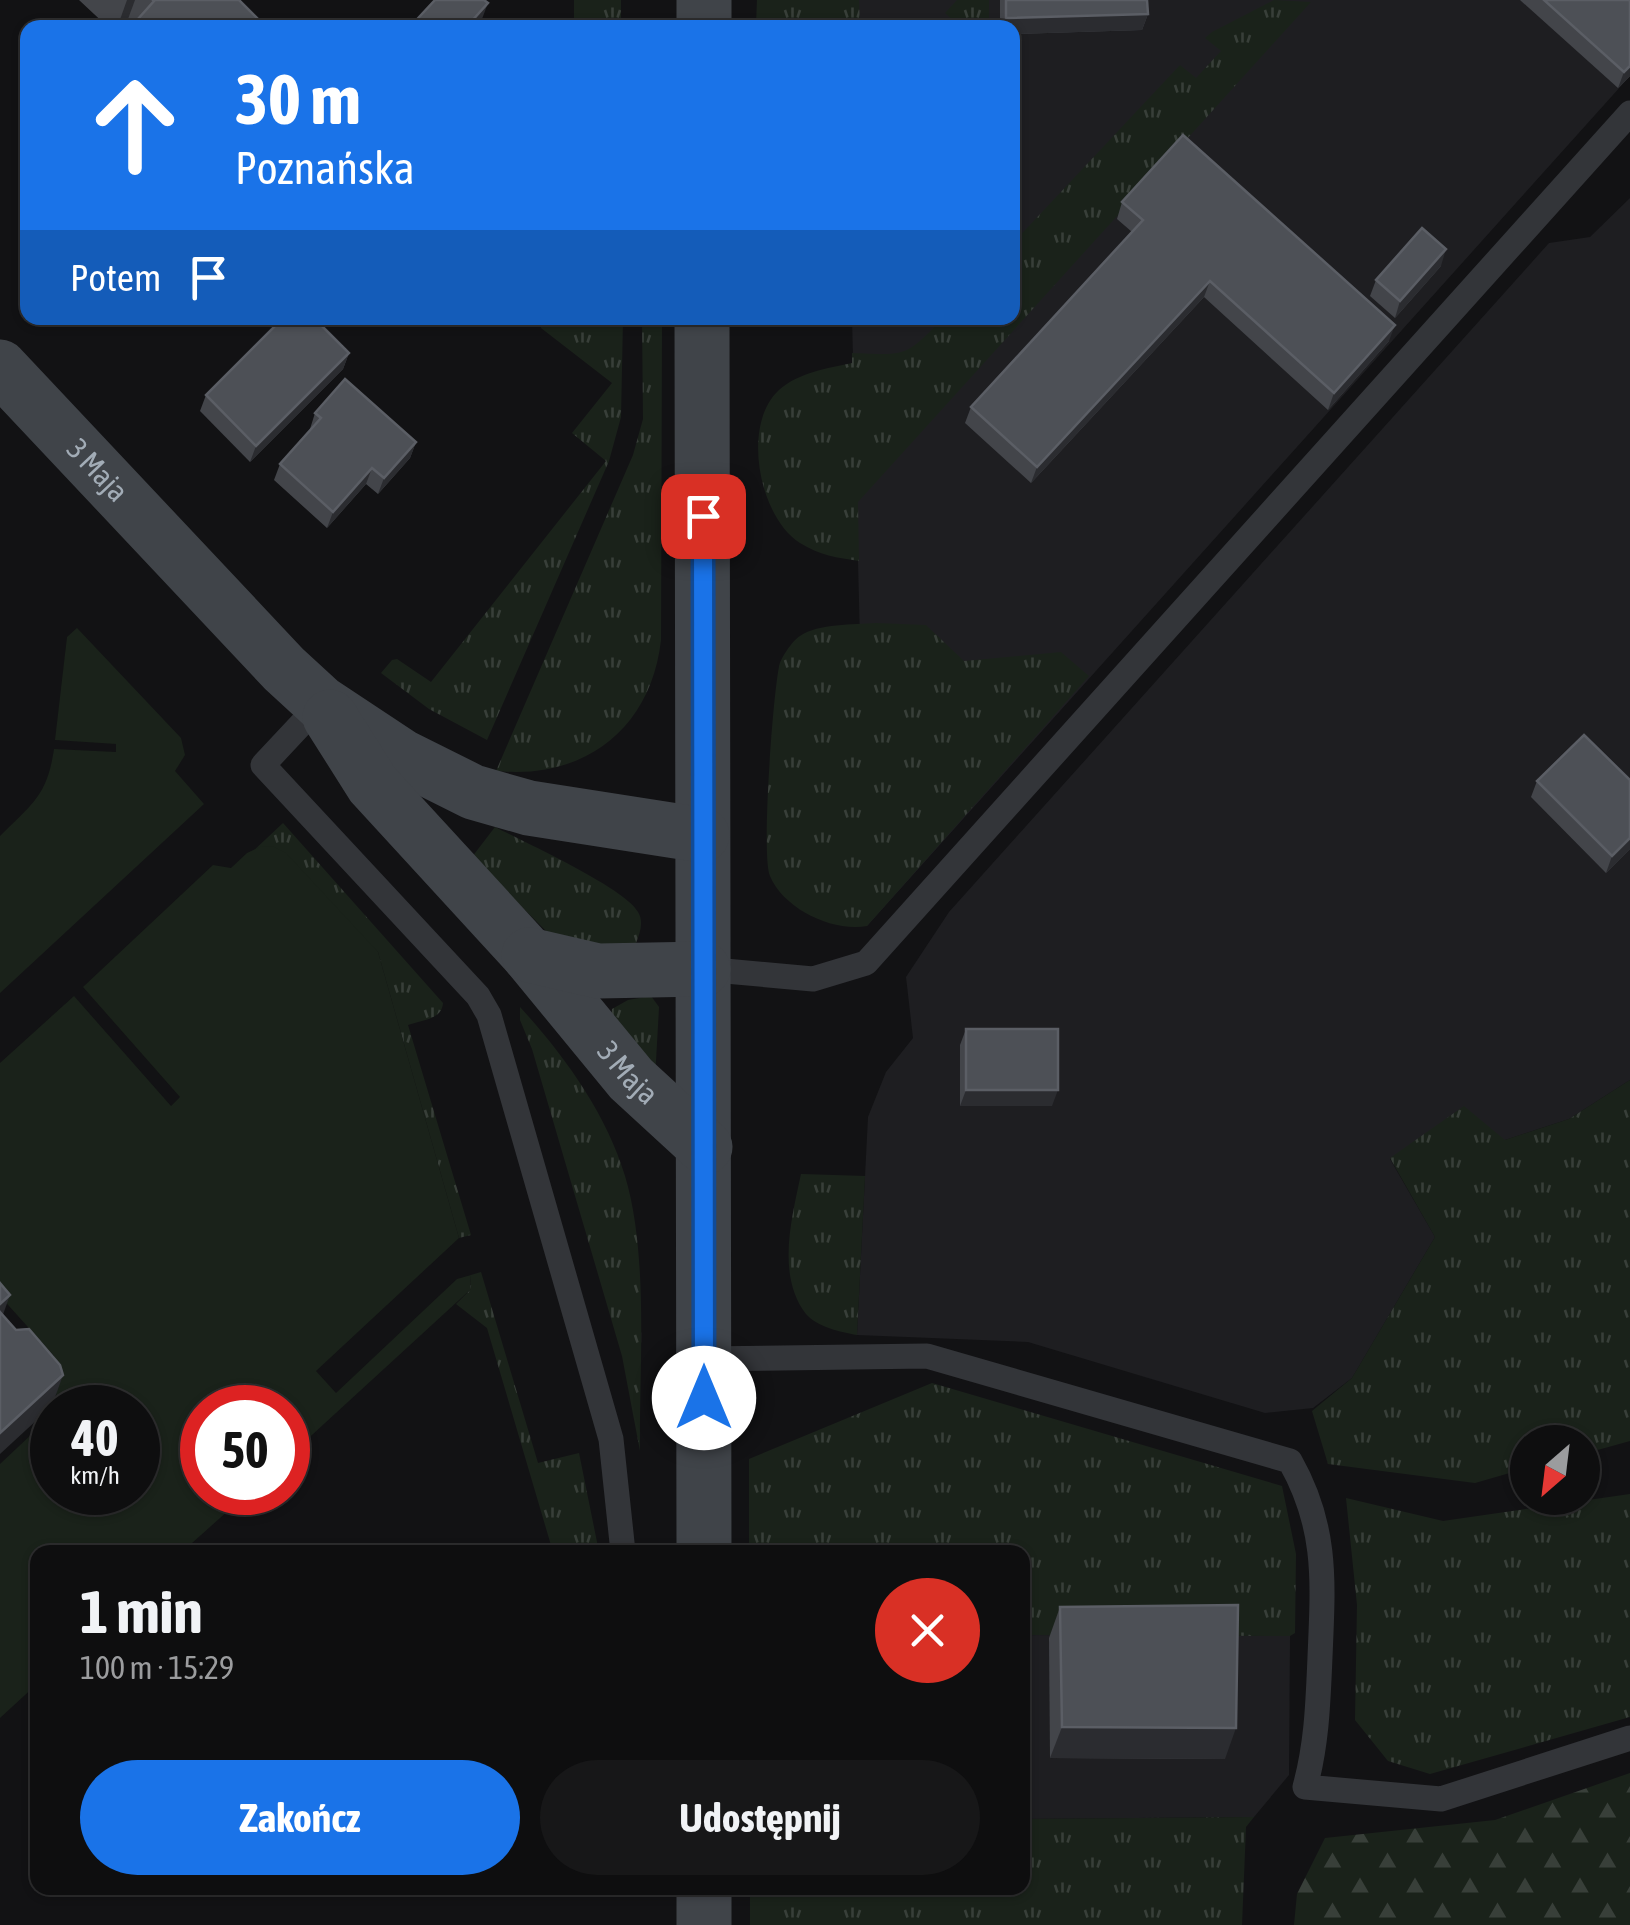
<!DOCTYPE html>
<html lang="pl">
<meta charset="utf-8">
<style>
:root{--surface:#0e0e0f;--page:#171718;--text:#f1f3f6;--muted:#9b9c9e;--line:#2e2e2f;--accent:#1a73e8}
body{margin:0;font-family:"Asap Condensed",sans-serif;background:var(--page);color:var(--text);height:100vh;display:flex;flex-direction:column;font-size:38px;white-space:nowrap}
*{box-sizing:border-box;margin:0}
p{font-size:32px;color:var(--muted)}
.icon{flex:none;width:55px;height:55px;fill:none;stroke:currentColor;stroke-width:2;stroke-linecap:round;stroke-linejoin:round}
.map{position:relative;flex:1;overflow:hidden}
.drawer{position:absolute;left:30px;top:1545px;width:1000px;height:350px;display:flex;flex-direction:column;background:var(--surface);border-radius:20px;box-shadow:0 2px 8px #0004,0 0 0 2px var(--line)}
.drawer>*{flex:none}
.banner{position:absolute;left:20px;top:20px;width:1000px;height:305px;border-radius:20px;box-shadow:0 2px 8px #0004,0 0 0 2px var(--line);background:#1a73e8;color:#fff;overflow:hidden}
.needle{width:65px;rotate:208deg}
.tools{position:absolute;left:1510px;top:1425px;display:grid;gap:20px}
.tools a{display:grid;place-items:center;width:90px;height:90px;border-radius:50%;background:var(--surface);box-shadow:0 2px 8px #0004,0 0 0 2px var(--line);font-size:50px}
.speed{position:absolute;left:30px;top:1385px;display:flex;gap:20px;font-size:50px;font-weight:700;text-align:center}
.speed>*{display:grid;place-content:center;width:130px;height:130px;border-radius:50%;background:var(--surface);box-shadow:0 2px 8px #0004,0 0 0 2px var(--line);line-height:1}
.speed small{font-size:25px;font-weight:400}
.speed .limit{border:15px solid #d22;background:#fff;color:#111}
.pin{position:absolute;display:grid;place-items:center;width:85px;height:85px;color:#fff;margin:-42px;border-radius:20px;box-shadow:0 5px 15px #0006}
.me{position:absolute;width:110px;margin:-55px;rotate:0deg;stroke-linejoin:round;filter:drop-shadow(0 0 8px #0008)}
.turn{display:flex;align-items:center;gap:35px;height:210px;padding:0 50px;font-size:45px}
.turn .icon{width:130px;height:130px;stroke-width:2.5}
.turn b{display:block;font-size:70px;line-height:85px}
.then{display:flex;align-items:center;height:95px;padding:0 50px;background:#0003;gap:20px;font-size:38px}
.round{display:grid;place-items:center;flex:none;width:105px;height:105px;border-radius:52px;background:var(--page)}
.summary{display:flex;align-items:center;justify-content:space-between;height:170px;padding:0 50px}
h1{font-size:60px;font-weight:700;line-height:75px}
.cta{display:flex;gap:20px;margin-top:auto;padding:20px 50px}
.cta a{flex:1;height:115px;border-radius:60px;background:var(--accent);color:#fff;font-size:40px;font-weight:700;line-height:115px;text-align:center}
.cta a+a{background:var(--page);color:var(--text)}
.map>svg:first-child{display:block}
</style>
<div class="map">
<svg width="1630" height="1925" viewBox="0 0 1630 1925">
<defs>
<pattern id="grass-tufts" width="24" height="20" patternUnits="userSpaceOnUse" patternTransform="scale(2.5)"><rect width="24" height="20" fill="#1a221a"/><path d="M3 7l-1-3M5 7V3M7 7l1-3M15 17l-1-3M17 17v-4M19 17l1-3" fill="none" stroke="#383f39"/></pattern>
<pattern id="forest-firs" width="22" height="20" patternUnits="userSpaceOnUse" patternTransform="scale(2.5)"><rect width="22" height="20" fill="#1a221a"/><path d="M5 1l3.5 6h-7zM16 11l3.5 6h-7z" fill="#383f39"/></pattern>
</defs>
<rect width="100%" height="100%" fill="#121214"/>
<g fill="#1e1e21">
<path d="M850 0H1630V76L867 926 852 318H1012V28L850 27Z"/>
<path d="M1630 198V1080L1569 1119 1505 1140 1390 1159 1435 1237 1352 1378 1313 1408 1265 1413 1028 1342 857 1335 868 1117 886 1072 913 1038 906 977 949 912 1549 243 1590 237Z"/>
<path d="M1022 1635 1290 1636 1289 1775 1254 1817 1023 1819Z"/>
</g>
<g fill="url(#grass-tufts)">
<rect x="574" y="0" width="47" height="27"/>
<path d="M757 0H859L860 27H756Z"/>
<path d="M957 0H989V27H960L945 13Z"/>
<path d="M1274 0 1311 2 858 502 859 561C838 558 819 555 800 543 759 517 741 425 779 390 798 373 828 368 852 363V353C906 355 905 358 943 318H1012L1013 243 1180 65 1196 78 1221 51 1205 38 1212 32Z"/>
<path d="M542 318H623L621 417 609 461 487 740 429 709 381 673 392 660 397 659 431 682 606 461 572 433 612 383 541 328Z"/>
<path d="M642 318H662L661 640C651 729 584 780 496 771L633 455 643 419Z"/>
<path d="M876 623 926 625 964 661 1061 652 1089 676 867 926C832 932 784 909 770 876 761 855 773 696 779 667 780 659 792 641 800 636 819 623 854 625 876 623Z"/>
<path d="M283 823 443 1003C442 1020 421 1020 408 1025L471 1235 459 1238 378 952 249 855Z"/>
<path d="M495 827C524 842 625 888 638 912 644 922 640 933 636 943L611 952 547 932 472 857Z"/>
<path d="M651 996 659 1007 655 1078 611 1022 612 1009 628 1000Z"/>
<path d="M520 1007C564 1055 606 1113 625 1176 649 1256 639 1367 640 1451L622 1356 532 1049 520 1020Z"/>
<path d="M1630 1080V1441L1583 1454 1582 1442H1528L1527 1468 1475 1483 1328 1464 1312 1411 1352 1378 1435 1237 1390 1158 1464 1106 1505 1140 1569 1119Z"/>
<path d="M801 1174 865 1176 857 1335C841 1332 817 1327 806 1314 776 1275 792 1217 801 1174Z"/>
<path d="M481 1272 538 1463 579 1453 599 1552H553L487 1328 456 1304 470 1290 471 1275Z"/>
<path d="M932 1383 1282 1486 1296 1554 1295 1633 1290 1636 1023 1635 1022 1552H749V1459Z"/>
<path d="M1630 1494V1717L1430 1774 1388 1761 1355 1720 1357 1605 1346 1498 1443 1521Z"/>
<path d="M1254 1817 1246 1827 1242 1925H750V1888H1022L1023 1819Z"/>
</g>
<path fill="url(#forest-firs)" d="M1630 1773V1925H1294L1297 1894 1325 1838 1495 1820Z"/>
<g fill="#1a221a">
<path d="M77 628 181 738 185 755 175 771 204 804 0 993V836C33 803 47 796 54 749L116 752V744L55 740 67 637Z"/>
<path d="M262 846 274 847 286 853 378 952 459 1238 316 1371 336 1393 457 1279 471 1275 470 1290 288 1457V1408H202V1492L248 1493 182 1552H38L37 1684 0 1718V1464L52 1415V1492H138V1408L57 1407 54 1356 0 1296V1063L74 996 171 1106 180 1097 83 987 213 865 231 868 247 853Z"/>
</g>
<g fill="none" stroke-linecap="round" stroke-linejoin="round">
<g stroke="#333539" stroke-width="25">
<path d="M321 703 263 765 478 996 489 1015 611 1439 623 1552"/>
<path d="M703 969 813 979 866 963 1630 113"/>
<path d="M704 1359 927 1356 1290 1461C1328 1528 1323 1583 1320 1657 1318 1702 1317 1743 1305 1787L1441 1799 1630 1738"/>
</g>
<g stroke="#404449" stroke-width="55">
<path d="M704 28V0"/>
<path d="M702 318 704 1552"/>
<path id="s1" d="M0 367 284 669 321 703 401 756 473 792 529 808 702 835"/>
<path id="s2" d="M330 717 373 785 529 955 631 1079 705 1147"/>
<path d="M529 955 598 971 703 969"/>
<path d="M704 1925V1888"/>
</g>
</g>
<g fill="#43454a">
<path d="M79 0H239L134 24 128 19 120 28H109Z"/>
<path d="M1000 0H1147L1148 14 1142 30 1012 34V28H1000Z"/>
<path d="M1520 0H1630V76L1618 88Z"/>
<path d="M1122 202 1389 341 1328 410 1204 297 1031 483 965 423 971 407 1132 232 1117 219Z"/>
<path d="M1441 266 1395 318 1370 296 1376 280Z"/>
<path d="M349 353 343 369 250 462 200 411 206 395Z"/>
<path d="M315 413 416 442 410 458 378 494 366 484 327 528 274 480 280 464 311 430 310 429Z"/>
<path d="M1630 780V849L1606 873 1531 797 1537 781Z"/>
<path d="M966 1029 1052 1106H960V1045Z"/>
<path d="M1060 1607 1225 1759 1050 1758 1049 1638Z"/>
</g>
<g fill="#2b2c30">
<path d="M127 0H135L128 19 120 28H117Z"/>
<path d="M488 3 482 19 475 28 471 22Z"/>
<path d="M1148 14 1142 30 1012 34V28H1003L1006 18Z"/>
<path d="M1630 66V76L1618 88 1624 72Z"/>
<path d="M1446 249 1441 266 1395 318 1400 301Z"/>
<path d="M1210 281 1204 297 1031 483 1037 467Z"/>
<path d="M1395 325 1389 341 1328 410 1334 393Z"/>
<path d="M349 353 343 369 250 462 256 446Z"/>
<path d="M416 442 410 458 378 494 384 478Z"/>
<path d="M372 468 366 484 327 528 333 512Z"/>
<path d="M1630 838V849L1606 873 1612 856Z"/>
<path d="M966 1090H1058L1052 1106H960Z"/>
<path d="M10 1295 0 1323V1304Z"/>
<path d="M63 1375 52 1406 0 1454V1433Z"/>
<path d="M1062 1727 1236 1728 1225 1759 1050 1758Z"/>
</g>
<g fill="#4d5056" stroke="#5b5e65" stroke-width="2.5">
<path d="M153 0H239L267 28H130L154 1Z"/>
<path d="M435 0H484L488 3 471 22 477 28H409Z"/>
<path d="M1006 0H1147L1148 14 1006 18Z"/>
<path d="M1544 0H1630V66L1624 72Z"/>
<path d="M1183 135 1395 325 1334 393 1210 281 1037 467 971 407 1143 220 1122 202Z"/>
<path d="M1422 228 1446 249 1400 301 1376 280Z"/>
<path d="M283 318H314L349 353 256 446 206 395Z"/>
<path d="M345 379 416 442 384 478 372 468 333 512 280 464 321 418 315 413Z"/>
<path d="M1584 735 1630 780V838L1612 856 1537 781Z"/>
<rect x="966" y="1029" width="92" height="61"/>
<path d="M0 1283 10 1295 0 1304Z"/>
<path d="M0 1312 16 1330 29 1329 60 1365 63 1375 0 1433Z"/>
<path d="M1238 1605 1236 1728 1062 1727 1060 1607Z"/>
</g>
<g fill="none" stroke-linecap="round" stroke-linejoin="round">
<defs>
<path id="route" d="M703 516 704 1398"/>
</defs>
<use href="#route" stroke="#114b97" stroke-width="25"/>
<use href="#route" stroke="#1a73e8" stroke-width="18"/>
</g>
<g text-anchor="middle" stroke-width="10" stroke-linejoin="round" paint-order="stroke">
<g font-size="30" fill="#a2acb6" stroke="#0d0d0f">
<text dy="10" stroke="none"><textPath href="#s1" startOffset="142">3 Maja</textPath></text>
<text dy="10" stroke="none"><textPath href="#s2" startOffset="465">3 Maja</textPath></text>
</g>
</g>
</svg>
<div class="tools">
<a><svg class="needle" viewBox="-14 -14 28 28"><path d="M0-13l5 13h-10z" fill="#e53935"/><path d="M0 13l5-13h-10z" fill="#9b9c9e"/></svg></a>
</div>
<div class="speed"><div>40<small>km/h</small></div><div class="limit">50</div></div>
<div class="pin" style="left:703px;top:516px;background:#d93025"><svg class="icon" aria-label="arrive" viewBox="0 0 24 24"><path d="M6 21V4h12l-3 4 3 4H6"/></svg></div>
<svg class="me" style="left:704px;top:1398px" viewBox="-20 -20 40 40"><circle r="19" fill="#fff"/><path d="M0-13L10 11 0 6-10 11z" fill="#1a73e8"/></svg>
<div class="banner">
<div class="turn"><svg class="icon" aria-label="ahead" viewBox="0 0 24 24"><path d="M12 20V5M6 11l6-6 6 6"/></svg><div><b>30 m</b>Poznańska</div></div>
<div class="then">Potem<svg class="icon" aria-label="arrive" viewBox="0 0 24 24"><path d="M6 21V4h12l-3 4 3 4H6"/></svg></div>
</div>
<section class="drawer">
<div class="summary"><div><h1>1 min</h1><p>100 m · 15:29</p></div><a class="round" style="background:#d93025;color:#fff"><svg class="icon" aria-label="close" viewBox="0 0 24 24"><path d="M6 6l12 12M18 6L6 18"/></svg></a></div>
<div class="cta"><a>Zakończ</a><a>Udostępnij</a></div>
</section>
</div>
